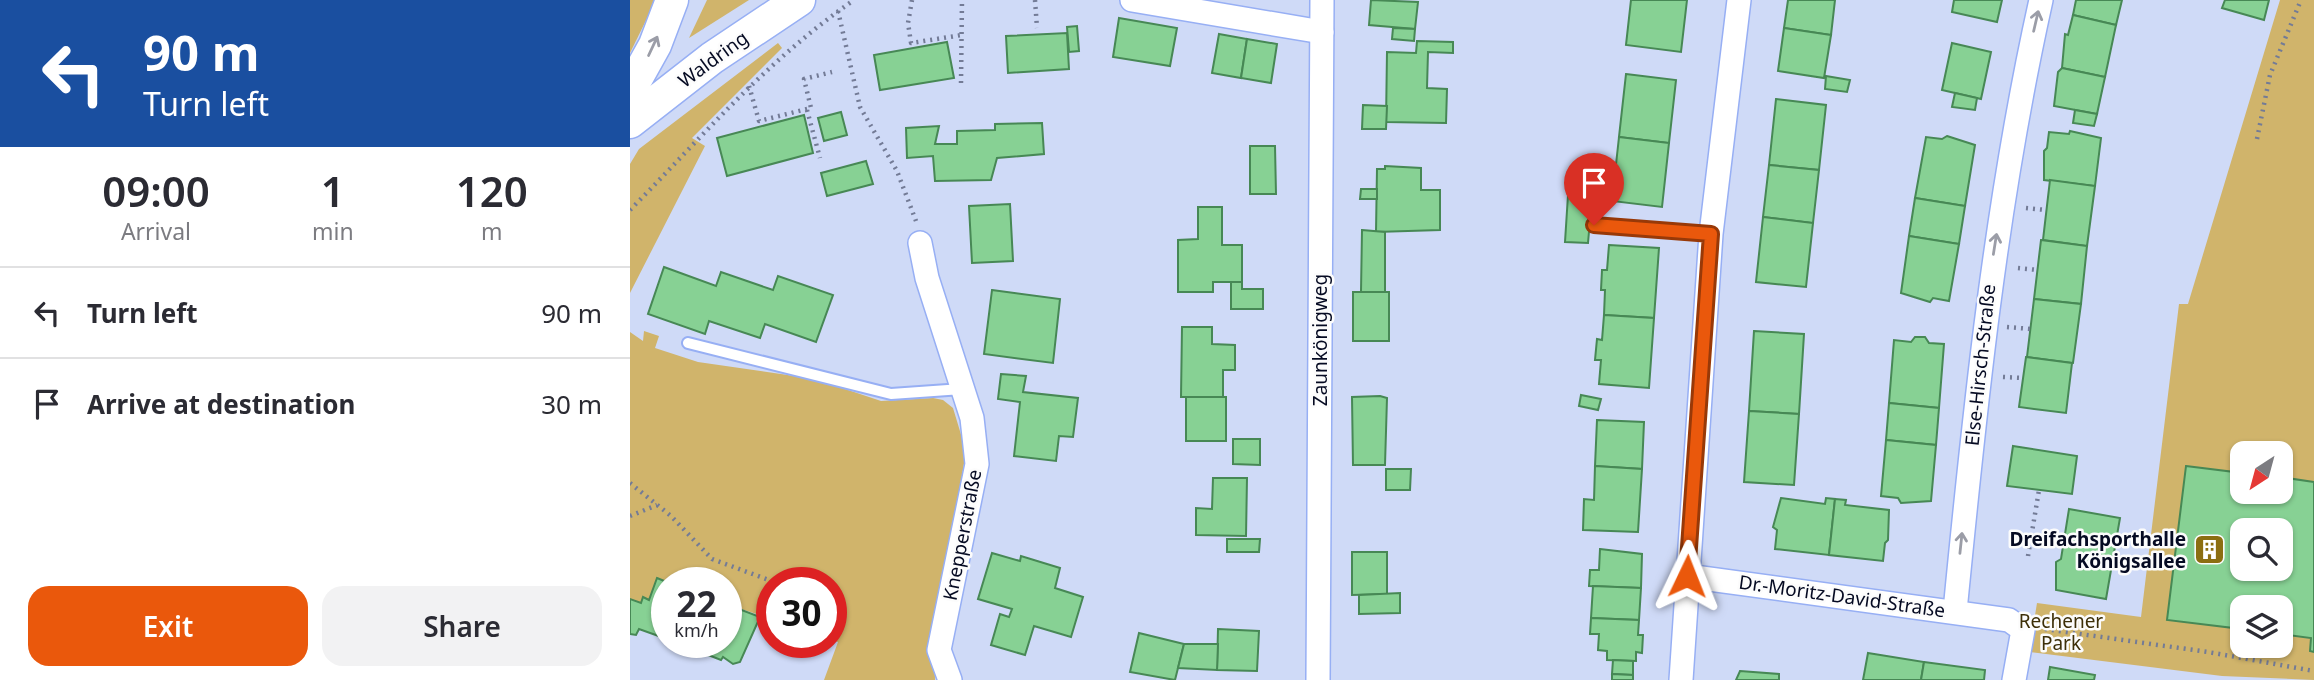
<!DOCTYPE html>
<meta charset="utf-8">
<style>
:root{--surface:#fff;--page:#f2f2f3;--text:#2b2b33;--muted:#7c7c81;--line:#e1e1e2;--accent:#ea580c}
body{margin:0;font-family:"Noto Sans",sans-serif;background:var(--page);color:var(--text);height:100vh;display:flex;flex-direction:column;font-size:26px;white-space:nowrap}
*{box-sizing:border-box;margin:0}
p{font-size:23px;color:var(--muted)}
.icon{flex:none;width:38px;height:38px;fill:none;stroke:currentColor;stroke-width:2;stroke-linecap:round;stroke-linejoin:round}
.map{position:relative;flex:1;overflow:hidden}
.panel{display:flex;flex-direction:column;background:var(--surface);width:630px}
.panel>*{flex:none}
.guide{background:#1a4fa0;color:#fff;overflow:hidden}
.needle{width:46px;rotate:216deg}
.tools{position:absolute;left:1600px;top:441px;display:grid;gap:14px}
.tools a{display:grid;place-items:center;width:63px;height:63px;border-radius:14px;background:var(--surface);box-shadow:0 2px 5px #0004;font-size:35px}
.speed{position:absolute;left:21px;top:567px;display:flex;gap:14px;font-size:35px;font-weight:700;text-align:center}
.speed>*{display:grid;place-content:center;width:91px;height:91px;border-radius:50%;background:var(--surface);box-shadow:0 2px 5px #0004;line-height:1}
.speed small{font-size:18px;font-weight:400}
.speed .limit{border:10px solid #d22;background:#fff;color:#111}
.pin{position:absolute;display:grid;place-items:center;width:60px;height:60px;color:#fff;margin:-72px -30px;border-radius:50% 50% 50% 0;rotate:-45deg;box-shadow:0 0 7px #0007}
.pin .icon{rotate:45deg}
.me{position:absolute;width:77px;margin:-38px;rotate:2deg;stroke-linejoin:round;filter:drop-shadow(0 0 5px #0008)}
.turn{display:flex;align-items:center;gap:24px;height:147px;padding:0 28px;font-size:32px}
.turn .icon{width:91px;height:91px;stroke-width:2.5}
.turn b{display:block;font-size:49px;line-height:60px}
.eta{display:flex;justify-content:space-evenly;align-items:center;height:119px;text-align:center}
.eta b{font-size:42px;font-weight:600;line-height:49px}
.button{display:flex;gap:14px;margin-top:auto;padding:14px 28px}
.button a{flex:1;height:80px;border-radius:21px;background:var(--accent);color:#fff;font-size:28px;font-weight:600;line-height:80px;text-align:center}
.button a+a{background:var(--page);color:var(--text)}
ul{padding:0;list-style:none}
li{display:flex;align-items:center;gap:21px;height:91px;padding:0 28px;border-top:2px solid var(--line)}
li div{flex:1}
li b{display:block;font-size:26px}
li em{font-style:normal}
main{display:flex;flex:1;min-height:0}
.map>svg:first-child{display:block}
</style>
<main>
<section class="panel">
<div class="guide">
<div class="turn"><svg class="icon" aria-label="left" viewBox="0 0 24 24"><path d="M17 20v-9H6M10 6l-5 5 5 5"/></svg><div><b>90 m</b>Turn left</div></div>
</div>
<div class="eta">
<div><b>09:00</b><p>Arrival</p></div>
<div><b>1</b><p>min</p></div>
<div><b>120</b><p>m</p></div>
</div>
<ul>
<li><svg class="icon" aria-label="left" viewBox="0 0 24 24"><path d="M17 20v-9H6M10 6l-5 5 5 5"/></svg><div><b>Turn left</b></div><em>90 m</em></li>
<li><svg class="icon" aria-label="arrive" viewBox="0 0 24 24"><path d="M6 21V4h12l-3 4 3 4H6"/></svg><div><b>Arrive at destination</b></div><em>30 m</em></li>
</ul>
<div class="button"><a>Exit</a><a>Share</a></div>
</section>
<div class="map">
<svg width="1684" height="680" viewBox="0 0 1684 680">
<rect width="100%" height="100%" fill="#cfdaf7"/>
<g fill="#d0b46b" fill-rule="evenodd">
<path d="M0 0H26L0 53Z"/>
<path d="M77 0H119L59 38Z"/>
<path d="M1650 0H1684V680L1592 676 1399 652 1407 603 1511 617 1549 304H1558ZM1612 453H1650V492H1612ZM1612 530H1650V569H1612ZM1612 607H1650V646H1612Z"/>
<path d="M148 43 152 48 62 138 75 146 0 293V164L9 149Z"/>
<path d="M14 331 29 336 25 348 68 362 185 379 251 401 303 398 313 400 323 408 336 451 304 649 305 680H194L208 642 201 640V583H142V619L96 604V583H39L27 578 19 600 13 597 11 603 0 599V332L13 341Z"/>
</g>
<g fill="#87d194" stroke="#478855" stroke-width="2" fill-rule="evenodd">
<path d="M741 0 788 2 785 29 739 25Z"/>
<path d="M1001 0H1057L1051 52 996 45Z"/>
<path d="M1158 0H1205L1201 35 1154 28Z"/>
<path d="M1324 0H1372L1367 22 1322 12Z"/>
<path d="M1446 0H1492L1486 25 1443 15Z"/>
<path d="M1595 0H1639L1634 20 1592 8Z"/>
<path d="M1443 15 1486 25 1475 77 1432 68 1435 34 1438 35Z"/>
<path d="M489 18 547 28 540 66 483 57Z"/>
<path d="M447 26 449 51 439 52 437 27Z"/>
<path d="M763 28 785 29 784 41 762 39Z"/>
<path d="M1154 28 1201 35 1194 78 1148 71Z"/>
<path d="M437 33 439 69 378 73 376 36Z"/>
<path d="M589 34 617 39 611 78 582 73Z"/>
<path d="M617 39 647 44 641 83 611 78Z"/>
<path d="M787 41 823 42V53L798 52 797 88 817 89 816 123 756 122 757 52 786 53Z"/>
<path d="M317 42 324 78 250 90 244 55Z"/>
<path d="M1322 43 1361 52 1351 99 1312 90Z"/>
<path d="M1432 68 1475 77 1467 114 1424 106 1428 72Z"/>
<path d="M996 74 1046 80 1039 143 989 137Z"/>
<path d="M1196 76 1220 80 1217 92 1195 89Z"/>
<path d="M1325 93 1347 98 1345 110 1322 107Z"/>
<path d="M1146 99 1196 105 1189 170 1139 165Z"/>
<path d="M733 105 757 106 756 129H732Z"/>
<path d="M1445 110 1467 114 1464 126 1443 123Z"/>
<path d="M211 112 217 135 194 141 188 118Z"/>
<path d="M174 115 183 153 97 176 87 138Z"/>
<path d="M412 123 414 154 367 158 361 180 305 181 303 156 277 158 276 128 309 126 305 144H327V131L365 130V124Z"/>
<path d="M1440 131 1471 138 1465 186 1414 180V151L1417 148 1419 132 1439 134Z"/>
<path d="M1317 136 1345 145 1335 206 1285 198 1296 137 1312 139Z"/>
<path d="M989 137 1039 143 1032 207 982 201Z"/>
<path d="M620 146H645L646 194H620Z"/>
<path d="M236 161 243 184 197 196 191 173Z"/>
<path d="M1139 165 1189 170 1183 223 1133 217Z"/>
<path d="M755 166 791 168V190H810V230L746 232 747 169H755Z"/>
<path d="M1420 180 1465 186 1457 246 1413 240Z"/>
<path d="M731 189H747V199H730Z"/>
<path d="M938 195 962 197 958 243 935 242Z"/>
<path d="M1285 198 1335 206 1329 244 1279 236Z"/>
<path d="M380 204 383 261 342 263 339 206Z"/>
<path d="M568 207H592V245H612V282H583V292H548V240L568 239Z"/>
<path d="M1133 217 1183 223 1176 287 1126 282Z"/>
<path d="M732 230 755 232V292H731Z"/>
<path d="M1279 236 1329 244 1319 301 1303 298 1300 302 1271 293Z"/>
<path d="M1411 240 1457 246 1451 304 1404 299Z"/>
<path d="M979 245 1029 248 1024 318 974 315 975 290H971L972 270H977Z"/>
<path d="M34 267 86 286 91 272 143 290 148 276 203 295 186 342 135 324 130 338 79 321 75 334 18 314Z"/>
<path d="M601 282H612V289H633V309H601Z"/>
<path d="M362 290 430 299 423 363 354 354Z"/>
<rect x="723" y="292" width="36" height="49"/>
<path d="M1404 299 1451 304 1443 363 1397 357Z"/>
<path d="M974 315 1024 318 1019 388 969 384 971 360H965L967 339 972 340Z"/>
<path d="M552 327H582V344L605 345V370H593V397H551Z"/>
<path d="M1124 331 1174 334 1169 414 1119 411Z"/>
<path d="M1285 337H1295L1299 343 1314 344 1309 408 1259 403 1264 340 1281 342Z"/>
<path d="M1396 357 1442 363 1436 413 1389 407Z"/>
<path d="M371 374 396 376 393 392 448 398 443 437 429 436 426 461 384 456 390 402 368 399Z"/>
<path d="M951 395 971 399 968 410 949 406Z"/>
<path d="M750 396 757 398 755 465H723L722 397Z"/>
<rect x="556" y="397" width="40" height="44"/>
<path d="M1259 403 1309 408 1306 445 1256 440Z"/>
<path d="M1119 411 1169 414 1164 485 1114 482Z"/>
<path d="M967 420 1014 422 1012 469 965 466Z"/>
<path d="M603 439H630V465L603 464Z"/>
<path d="M1256 440 1306 445 1301 501 1271 503 1268 498 1251 496Z"/>
<path d="M1383 446 1447 456 1442 494 1377 486Z"/>
<path d="M965 466 1012 469 1008 532 953 530 954 499 964 500Z"/>
<path d="M1556 466 1612 473V492H1650V477L1684 482V652L1680 651 1681 638 1650 634V607H1612V629L1537 620ZM1612 530H1650V569H1612Z"/>
<path d="M756 469H781L780 490H756Z"/>
<path d="M583 478H617L616 536 566 535V508L582 509Z"/>
<path d="M1151 498 1195 504 1196 498 1205 499 1199 555 1145 549 1147 530 1143 527Z"/>
<path d="M1205 499 1216 500 1215 505 1259 510 1258 540 1255 543 1253 561 1199 555Z"/>
<path d="M1439 509 1490 518 1476 599 1426 590V562L1431 559Z"/>
<path d="M597 539H630L629 552H597Z"/>
<path d="M970 549 1012 554 1011 588 959 586 960 570H969Z"/>
<path d="M722 552H757V594L722 595Z"/>
<path d="M362 553 390 561 391 556 430 568 425 588 453 597 441 637 404 626 395 655 361 645 370 614 379 617 382 609 348 599Z"/>
<path d="M27 578 39 583H37V639L9 629 6 635 0 634V599L11 603 13 597 19 600Z"/>
<path d="M963 586 1011 588 1009 620 961 618Z"/>
<path d="M770 593V613L729 614V595Z"/>
<path d="M96 604 130 617 110 662 103 664 93 657 91 660 45 642H96Z"/>
<path d="M961 618 1009 620 1008 635H1013L1012 653 1006 652V661L977 660V651L968 650 969 634H960Z"/>
<path d="M588 629 629 631 627 671 587 670Z"/>
<path d="M509 633 554 644 545 680 500 672Z"/>
<path d="M554 644H588L587 670 548 668Z"/>
<path d="M1238 653 1294 662 1291 680H1233Z"/>
<path d="M983 660 1003 661V675L982 674Z"/>
<path d="M1294 662 1355 670 1354 680H1291Z"/>
<path d="M1420 667 1465 675 1464 680H1418Z"/>
<path d="M1110 671 1149 674V680H1106Z"/>
<path d="M982 674 1003 675V680H982Z"/>
</g>
<g fill="none" stroke-linecap="round" stroke-linejoin="round">
<defs>
<g id="lane">
<path d="M964 225 1081 234"/>
<path d="M58 343 261 394 332 389"/>
</g>
<g id="street">
<path d="M502 0 692 32"/>
<path d="M290 243 297 278 342 418 347 464 309 650 320 680"/>
<path d="M1057 576 1379 620 1393 630 1384 680"/>
<path d="M1325 611C1345 406 1366 202 1411 0"/>
<path d="M688 680 692 0"/>
<path d="M1051 680 1081 234 1109 0"/>
</g>
<g id="secondary">
<path d="M0 90 25 45 42 0"/>
<path d="M0 122 82 58 169 0"/>
</g>
</defs>
<use href="#lane" stroke="#97aff4" stroke-width="14"/>
<use href="#street" stroke="#97aff4" stroke-width="26"/>
<use href="#secondary" stroke="#97aff4" stroke-width="35"/>
<g stroke="#737b96" stroke-width="4.5" stroke-dasharray="2 5" stroke-linecap="butt">
<path d="M282 0 278 23 281 43 332 35"/>
<path d="M405 0 407 28"/>
<path d="M208 11 230 107 267 171 286 221"/>
<path d="M331 83 332 0"/>
<path d="M119 86 129 121 181 108 174 79 202 72"/>
<path d="M177 110 190 158"/>
<path d="M1627 139 1640 75 1671 0"/>
<path d="M1396 208 1416 210"/>
<path d="M0 210C74 135 136 61 224 0"/>
<path d="M1388 268 1408 270"/>
<path d="M1377 327 1401 329"/>
<path d="M1373 377 1393 378"/>
<path d="M0 483 41 516 82 559 147 583"/>
<path d="M0 516 27 505"/>
<path d="M1401 539 1434 544"/>
<path d="M1398 556 1409 490"/>
<path d="M1415 629 1578 652 1684 671"/>
</g>
<use href="#lane" stroke="#fff" stroke-width="10"/>
<use href="#street" stroke="#fff" stroke-width="23"/>
<use href="#secondary" stroke="#fff" stroke-width="32"/>
</g>
<defs><path id="oneway-shaft" d="M-6 0H5M1.5-3L5.5 0L1.5 3" fill="none" stroke-width="1.6" stroke-linecap="round" stroke-linejoin="round" transform="scale(1.75)"/></defs>
<g stroke="#9b9da7">
<use href="#oneway-shaft" transform="translate(1406 21) rotate(-77)"/>
<use href="#oneway-shaft" transform="translate(23 46) rotate(-65)"/>
<use href="#oneway-shaft" transform="translate(1365 244) rotate(-81)"/>
<use href="#oneway-shaft" transform="translate(1331 543) rotate(-84)"/>
</g>
<g fill="none" stroke-linecap="round" stroke-linejoin="round">
<defs>
<path id="route" d="M964 225 1081 234 1057 576"/>
</defs>
<use href="#route" stroke="#983908" stroke-width="18"/>
<use href="#route" stroke="#ea580c" stroke-width="12"/>
</g>
<defs>
<symbol id="building-square" viewBox="-11 -11 22 22"><rect x="-9" y="-9" width="18" height="18" rx="4" fill="#8c6e11" stroke="#fcfcfc"/><path d="M-4-6H4V6H1V3H-1V6H-4ZM-2.5-4.3h1.7v1.8h-1.7ZM.8-4.3h1.7v1.8H.8ZM-2.5-1h1.7V.8h-1.7ZM.8-1h1.7V.8H.8Z" fill="#fff"/></symbol>
</defs>
<g fill-rule="evenodd">
<use href="#building-square" x="1562" y="532" width="35" height="35"/>
</g>
<g text-anchor="middle" stroke-width="5" stroke-linejoin="round" paint-order="stroke">
<g font-size="19" fill="#050a22" stroke="#fcfcfc">
<text transform="translate(83 59) rotate(-36)" y="7">Waldring</text>
<text transform="translate(690 340) rotate(-90)" y="7">Zaunkönigweg</text>
<text transform="translate(1350 365) rotate(-84)" y="7">Else-Hirsch-Straße</text>
<text transform="translate(332 535) rotate(-79)" y="7">Knepperstraße</text>
<text transform="translate(1212 596) rotate(8)" y="7">Dr.-Moritz-David-Straße</text>
</g>
<g font-size="19" font-weight="bold" fill="#050a22" stroke="#fcfcfc" text-anchor="end">
<text x="1556" y="546">Dreifachsporthalle<tspan x="1556" dy="22">Königsallee</tspan></text>
</g>
<g font-size="19" fill="#3d2f08" stroke="#fcfcfc">
<text x="1431" y="628">Rechener<tspan x="1431" dy="22">Park</tspan></text>
</g>
</g>
</svg>
<div class="tools">
<a><svg class="needle" viewBox="-14 -14 28 28"><path d="M0-13l5 13h-10z" fill="#e53935"/><path d="M0 13l5-13h-10z" fill="#7c7c81"/></svg></a>
<a><svg class="icon" aria-label="search" viewBox="0 0 24 24"><circle cx="10" cy="10" r="6"/><path d="M15 15l6 6"/></svg></a>
<a><svg class="icon" aria-label="layers" viewBox="0 0 24 24"><path d="M12 4l9 5-9 5-9-5zM3 14l9 5 9-5"/></svg></a>
</div>
<div class="speed"><div>22<small>km/h</small></div><div class="limit">30</div></div>
<div class="pin" style="left:964px;top:225px;background:#d93025"><svg class="icon" aria-label="arrive" viewBox="0 0 24 24"><path d="M6 21V4h12l-3 4 3 4H6"/></svg></div>
<svg class="me" style="left:1057px;top:576px" viewBox="-20 -20 40 40"><path d="M0-17L14 15 0 8-14 15z" fill="#ea580c" stroke="#fff" stroke-width="4"/></svg>
</div>
</main>
